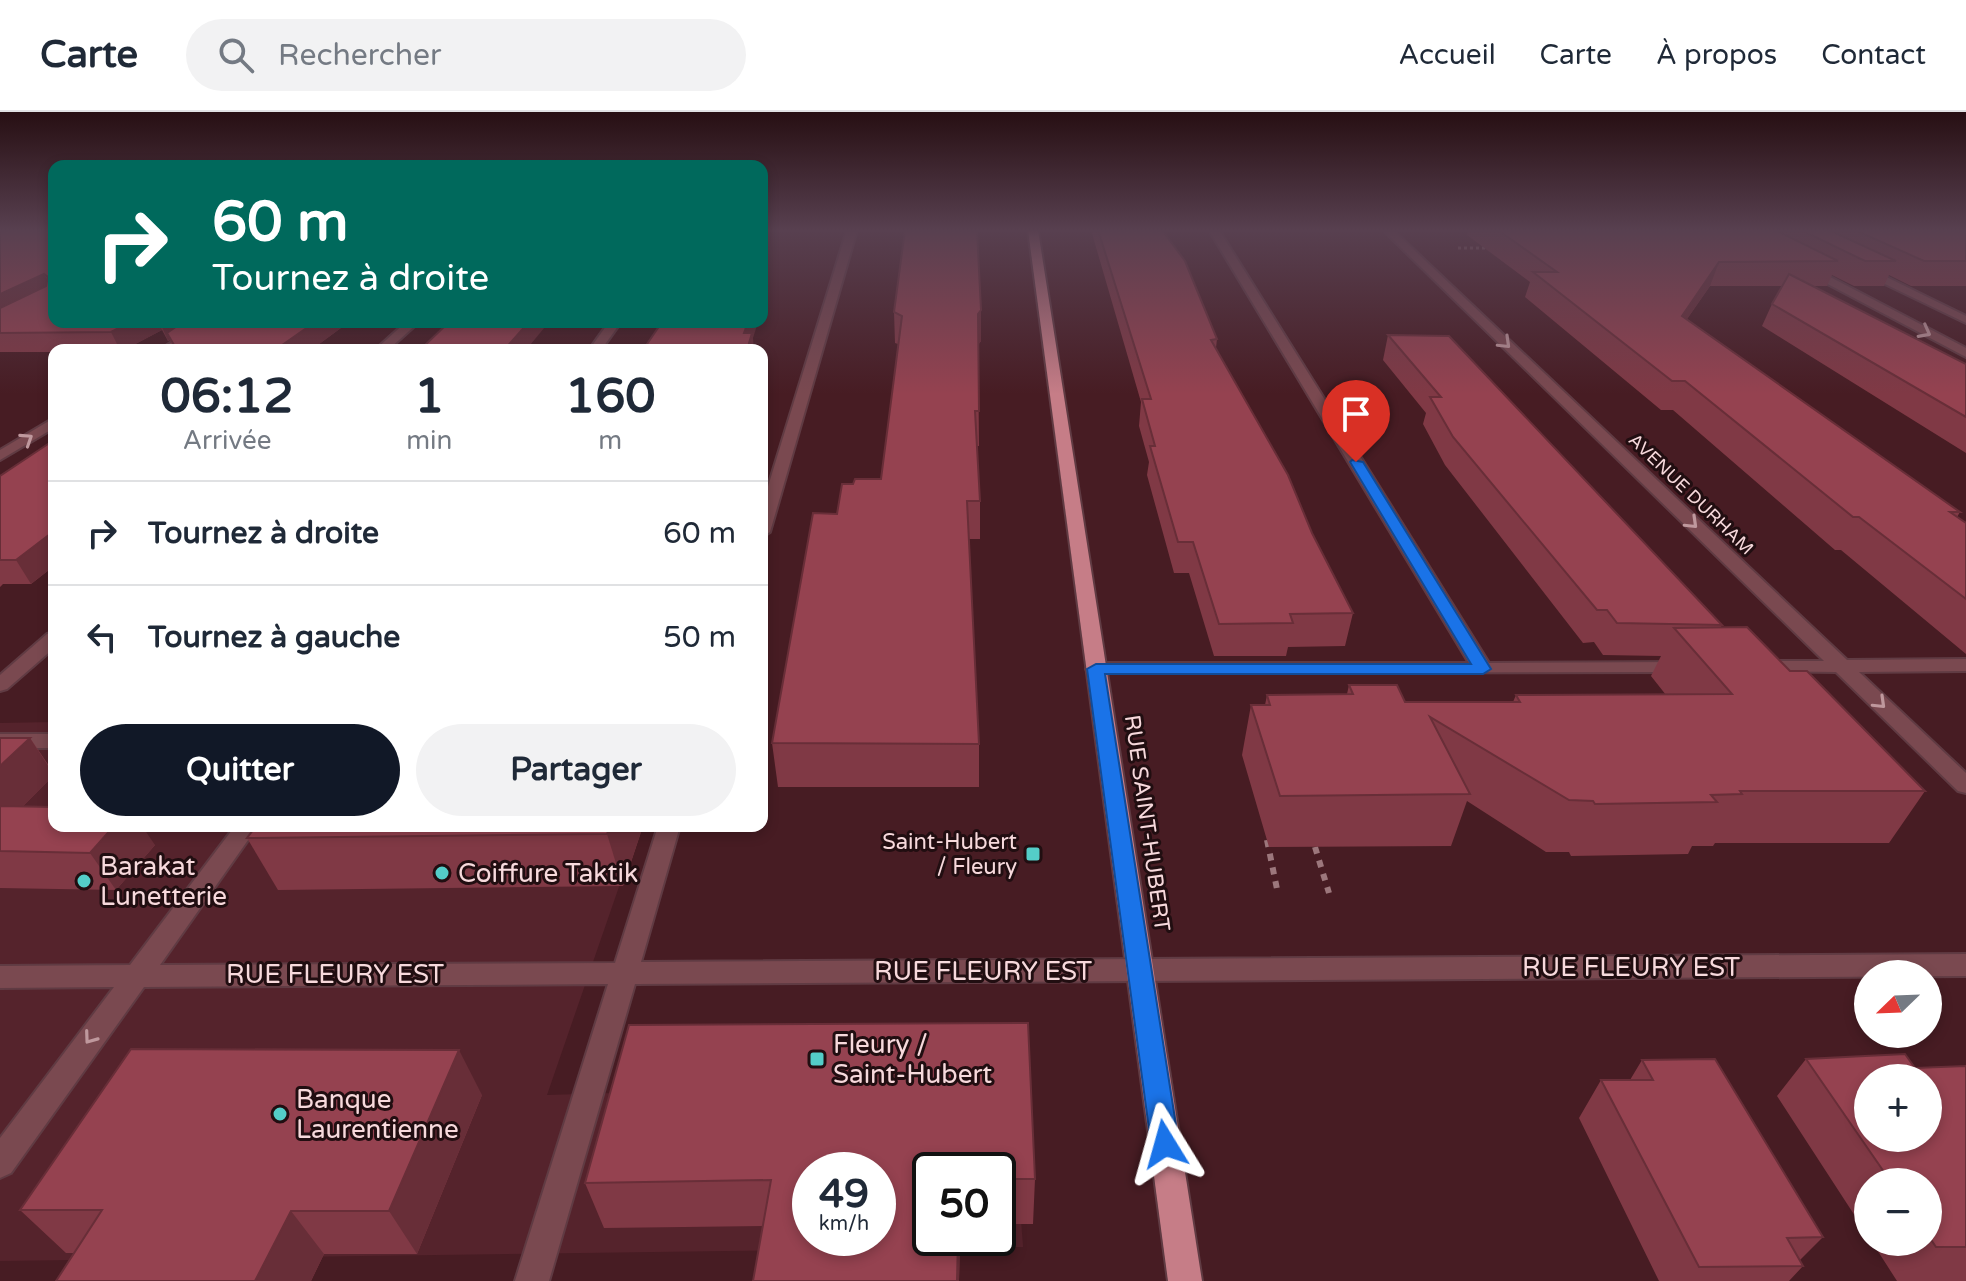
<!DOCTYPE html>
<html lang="fr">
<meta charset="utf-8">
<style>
:root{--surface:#fff;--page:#f2f2f3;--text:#1f2937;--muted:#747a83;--line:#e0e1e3;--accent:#111827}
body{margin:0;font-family:"Varela Round",sans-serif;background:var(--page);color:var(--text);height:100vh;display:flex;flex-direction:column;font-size:30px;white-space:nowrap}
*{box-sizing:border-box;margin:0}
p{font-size:26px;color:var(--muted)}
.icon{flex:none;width:44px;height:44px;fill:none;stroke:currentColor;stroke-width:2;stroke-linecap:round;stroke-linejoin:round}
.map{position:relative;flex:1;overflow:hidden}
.panel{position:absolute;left:48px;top:232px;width:720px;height:488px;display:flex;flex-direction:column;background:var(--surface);border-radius:16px;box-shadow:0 4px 12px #0003}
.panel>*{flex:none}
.banner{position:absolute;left:48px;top:48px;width:720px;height:168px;border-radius:16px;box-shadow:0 4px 12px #0003;background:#00695c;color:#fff;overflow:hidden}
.needle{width:52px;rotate:247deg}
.fabs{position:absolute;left:1854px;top:848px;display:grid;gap:16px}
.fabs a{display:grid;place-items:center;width:88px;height:88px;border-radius:50%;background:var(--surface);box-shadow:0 4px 12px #0003;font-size:40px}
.speed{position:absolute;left:792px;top:1040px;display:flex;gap:16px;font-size:40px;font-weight:700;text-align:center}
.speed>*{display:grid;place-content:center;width:104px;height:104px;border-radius:50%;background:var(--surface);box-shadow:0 4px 12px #0003;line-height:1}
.speed small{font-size:20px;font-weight:400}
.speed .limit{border:4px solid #111;border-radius:12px;background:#fff;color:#111}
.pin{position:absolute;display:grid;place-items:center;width:68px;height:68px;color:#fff;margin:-82px -34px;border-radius:50% 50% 50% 0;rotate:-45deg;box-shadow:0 0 8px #0007}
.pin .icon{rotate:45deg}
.me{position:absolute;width:88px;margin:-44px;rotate:352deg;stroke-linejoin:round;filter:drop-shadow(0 0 6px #0008)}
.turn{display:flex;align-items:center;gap:28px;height:168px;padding:0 32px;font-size:36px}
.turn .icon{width:104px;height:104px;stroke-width:2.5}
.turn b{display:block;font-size:56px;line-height:68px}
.eta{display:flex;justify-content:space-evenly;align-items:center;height:136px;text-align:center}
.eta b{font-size:48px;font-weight:800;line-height:56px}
.cta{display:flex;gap:16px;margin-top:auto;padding:16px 32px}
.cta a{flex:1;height:92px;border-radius:48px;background:var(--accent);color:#fff;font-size:32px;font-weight:800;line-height:92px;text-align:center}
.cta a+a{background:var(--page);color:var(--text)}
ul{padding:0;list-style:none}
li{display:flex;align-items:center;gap:24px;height:104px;padding:0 32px;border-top:2px solid var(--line)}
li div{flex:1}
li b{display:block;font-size:30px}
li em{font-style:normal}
header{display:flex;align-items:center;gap:48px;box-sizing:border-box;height:112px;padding:0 40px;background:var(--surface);border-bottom:2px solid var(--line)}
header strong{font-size:38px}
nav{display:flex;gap:44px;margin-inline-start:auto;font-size:28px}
.search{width:560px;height:72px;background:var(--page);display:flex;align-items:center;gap:20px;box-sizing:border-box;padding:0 28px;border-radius:44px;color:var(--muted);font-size:30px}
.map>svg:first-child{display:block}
</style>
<header>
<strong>Carte</strong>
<div class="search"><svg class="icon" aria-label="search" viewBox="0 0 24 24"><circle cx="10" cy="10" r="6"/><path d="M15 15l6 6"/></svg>Rechercher</div>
<nav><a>Accueil</a><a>Carte</a><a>À propos</a><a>Contact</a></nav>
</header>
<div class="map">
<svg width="1966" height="1169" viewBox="0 0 1966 1169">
<rect width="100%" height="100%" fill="#471c23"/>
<path fill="#55232c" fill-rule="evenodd" d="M54 610V714H640L547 983 1011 969 1023 1135 0 1149V611ZM810 1058H878V1126H810ZM930 1058H998V1126H930Z"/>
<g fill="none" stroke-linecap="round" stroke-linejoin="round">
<defs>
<g id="minor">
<path d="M847 118H857L770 420 762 425V394Z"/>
<path d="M1209 118H1219L1489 551 1682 550 1692 556 1689 560 1089 561 1086 557 1089 553 1096 551H1469Z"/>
<path d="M1383 118H1393L1847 548 1966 547V559L1859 560 1966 661V681L1958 679 1836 560 1751 559 1748 555 1758 549H1824Z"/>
<path d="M1803 155H1811L1966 236V245L1803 159Z"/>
<path d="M1858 155H1866L1966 204V211L1858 159Z"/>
<path d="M202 210H216L174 238H160Z"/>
<path d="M406 210H419L388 238H375Z"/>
<path d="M609 210H621L601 238H589Z"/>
<path d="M54 306V316L0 348V338Z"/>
<path d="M54 520V536L7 577 0 579V563L47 522Z"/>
<rect x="0" y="622" width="54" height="14"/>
<path d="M235 714H258L160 853 615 851 658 714H680L641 850 1966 842V864L635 872 549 1169H515L608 872 144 875 11 1061 0 1066V1026L114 875 0 876V854L130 853Z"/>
</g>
<path id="major" d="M1028 118H1038L1202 1169H1168Z"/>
</defs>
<use href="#minor" stroke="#603b43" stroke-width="4"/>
<use href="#major" stroke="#603b43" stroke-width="4"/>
<path stroke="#9c777c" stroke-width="3" stroke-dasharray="3 3" stroke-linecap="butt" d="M1458 136H1485"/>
<g stroke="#9c777c" stroke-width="6" stroke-dasharray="7 7" stroke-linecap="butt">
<path d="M1267 728 1278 782"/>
<path d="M1315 735 1329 781"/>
</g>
<use href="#minor" fill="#7a4950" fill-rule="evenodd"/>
<use href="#major" fill="#c67d87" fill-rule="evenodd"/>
</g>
<g fill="#803945">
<path d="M0 118H54V210H349L311 238H174L170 228 168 229 162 218 124 238H54V240H0Z"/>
<path d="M1091 118H1162L1217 227 1216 236 1353 501 1345 534 1288 535 1286 544H1214L1189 461H1174L1147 363 1149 350 1139 314 1141 290Z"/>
<path d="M1468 118H1966V174H1911L1889 163 1884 174H1854L1832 163 1827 174H1813L1966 252V341L1762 214 1772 192 1782 174H1710L1687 207 1960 400 1957 405 1966 411V542L1841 438H1835L1673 298H1661L1525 185 1530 170 1467 123Z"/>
<path d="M894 200 981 229 978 233 979 334H977L980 389V427H969L979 632V675H778L772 631 837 402 853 372 881 367 898 232 895 231Z"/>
<path d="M1388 223 1722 513 1721 515 1790 559 1925 679 1889 731H1715L1713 734H1692L1688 742 1571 744 1569 740H1546L1467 689 1451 734 1269 735 1242 643 1251 593H1265L1267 583 1347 582 1349 573 1405 590H1513L1516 583H1666L1651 564 1661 544 1603 543 1594 530 1583 531 1445 353 1423 312 1426 301 1383 248Z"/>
<path d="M0 364 54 454 31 472H3L0 475Z"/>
<path d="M0 626H30L54 661V663L23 694 155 733 116 778 0 776Z"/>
<path d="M256 714H643L623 774 278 778 247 726Z"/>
<path d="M629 913 1035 1067 1033 1112H998V1058H930V1126H960L959 1169 763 1114 604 1116 585 1071Z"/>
<path d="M1806 947 1915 956 1966 954V1169H1897L1872 1130H1928V1070H1868V1124L1777 984Z"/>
<path d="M1642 948 1823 1125 1800 1148 1803 1154 1789 1169H1659L1579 1006 1601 968H1630Z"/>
<path d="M482 983 417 1142H324L311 1169H56L74 1141H66L20 1098Z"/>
</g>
<g fill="#682e38">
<path d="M1719 150 1710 174 1671 230 1682 204Z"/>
<path d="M44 162 53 180 0 206V182Z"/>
<path d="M981 198V229L978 233V202Z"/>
<path d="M131 210H158L162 218 124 238H120L111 220Z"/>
<path d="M160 210H197L167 221 170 228 168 229Z"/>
<path d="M315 210H349L311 238H275Z"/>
<path d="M529 210H549L526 238H504Z"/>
<path d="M748 210H758L753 226 754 238H746L744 221Z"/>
<path d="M54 419V454L31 472 16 448Z"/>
<path d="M30 626 54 663 0 717V654Z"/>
<path d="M114 714H142L155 733 116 778 90 741Z"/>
<path d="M610 714H643L623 774 607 722Z"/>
<path d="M459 938 482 983 417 1142 389 1099Z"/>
<path d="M291 1099 324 1142 311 1169H255Z"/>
<path d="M958 1126H960L959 1169H957Z"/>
</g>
<g fill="#954250" stroke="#682e38" stroke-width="2" fill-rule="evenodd">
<path d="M0 118H54V210H131L111 220 0 221V196L46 174 48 165 44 162 0 182Z"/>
<path d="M905 118H977L981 198 978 202 979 299H975L980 389H967L979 632 772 631 813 401 837 402 842 372H853L855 367H881L902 204 894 200Z"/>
<path d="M1098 118H1162L1185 149 1217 227 1211 228 1288 363 1312 421 1353 501 1290 502 1293 511 1219 512 1193 430H1178L1150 334H1155L1142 287H1151Z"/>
<path d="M1498 118H1775L1838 149 1719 150 1682 204 1960 400H1950L1966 411V487L1859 405H1853L1685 269H1672L1533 160H1557Z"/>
<path d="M1801 118H1829L1896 149H1865Z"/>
<path d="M1855 118H1966V149H1924Z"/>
<path d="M1789 162 1966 252V305L1772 192Z"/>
<path d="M183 210H315L275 238H177L167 221Z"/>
<path d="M449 210H529L504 238H420Z"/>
<path d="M662 210H748L744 221H752L747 238H643Z"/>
<path d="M1388 223 1449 224 1722 513 1617 511 1607 498H1597L1453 325 1430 285H1441Z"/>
<path d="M54 328V419L16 448H0V364Z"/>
<path d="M1747 515 1790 559H1807L1925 679H1740L1742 682 1711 683 1717 690 1595 692 1593 689 1569 688 1430 605 1470 682 1280 684 1251 593H1270L1267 583 1353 582 1349 573H1397L1405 590H1520L1516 583 1732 582 1674 516Z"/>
<path d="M0 626H30L0 654Z"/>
<path d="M0 694 54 695V714H114L90 741 0 739Z"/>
<path d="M256 714H610L607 722 247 726Z"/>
<path d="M1028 911 1035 1067H998V1058H930V1126H958L957 1169H753L771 1068 585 1071 629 913ZM810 1058H878V1126H810Z"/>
<path d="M131 937 459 938 389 1099H291L255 1169H56L102 1098H20Z"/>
<path d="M1905 942 1915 956 1966 954V1135H1936L1928 1123V1070H1891L1806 947ZM1868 966H1928V1026H1868Z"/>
<path d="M1715 947 1823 1125 1787 1126 1803 1154 1699 1155 1601 968H1653L1642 948Z"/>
</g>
<defs><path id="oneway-chevron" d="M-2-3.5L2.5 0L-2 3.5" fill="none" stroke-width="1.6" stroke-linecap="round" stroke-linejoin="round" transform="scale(2)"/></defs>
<g stroke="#bf989d">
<use href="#oneway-chevron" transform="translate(1925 220) rotate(28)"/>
<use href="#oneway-chevron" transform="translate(1505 231) rotate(44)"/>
<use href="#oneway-chevron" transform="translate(27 327) rotate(-33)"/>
<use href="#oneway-chevron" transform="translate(1692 411) rotate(44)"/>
<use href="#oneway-chevron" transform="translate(1880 591) rotate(44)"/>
<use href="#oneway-chevron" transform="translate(90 926) rotate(126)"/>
</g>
<linearGradient id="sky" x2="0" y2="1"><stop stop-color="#270f13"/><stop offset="0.42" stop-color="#584050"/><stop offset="1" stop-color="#584050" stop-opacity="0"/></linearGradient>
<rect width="1966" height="282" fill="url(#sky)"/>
<path fill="#1a73e8" stroke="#114b97" stroke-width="2" d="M1352 348 1363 350 1491 557 1483 562H1105L1179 1032 1175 1041 1165 1045 1155 1041 1151 1032 1087 557 1096 552H1471L1350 350Z"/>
<g fill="#54cdc8" stroke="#210e11" stroke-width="3">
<rect x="1025" y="734" width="16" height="16" rx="4"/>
<circle cx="442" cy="761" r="8"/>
<circle cx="84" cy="769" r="8"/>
<rect x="809" y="939" width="16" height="16" rx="4"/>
<circle cx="280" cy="1002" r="8"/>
</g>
<g text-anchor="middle" stroke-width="6" stroke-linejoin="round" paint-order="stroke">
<g font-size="18" fill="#f7d9dc" stroke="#210e11">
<text transform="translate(1691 382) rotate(44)" y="6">AVENUE DURHAM</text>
</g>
<g font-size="22" fill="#f7d9dc" stroke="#210e11">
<text transform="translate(1148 711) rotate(82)" y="8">RUE SAINT-HUBERT</text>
</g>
<g font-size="22" fill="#f7d9dc" stroke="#210e11" text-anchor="end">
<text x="1017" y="737">Saint-Hubert<tspan x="1017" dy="25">/ Fleury</tspan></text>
</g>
<g font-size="26" fill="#f7d9dc" stroke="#210e11" text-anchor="start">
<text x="100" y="763">Barakat<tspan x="100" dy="30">Lunetterie</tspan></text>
<text x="458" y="770">Coiffure Taktik</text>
<text x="833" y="941">Fleury /<tspan x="833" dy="30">Saint-Hubert</tspan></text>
<text x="296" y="996">Banque<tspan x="296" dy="30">Laurentienne</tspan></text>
</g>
<g font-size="26" fill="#f7d9dc" stroke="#210e11">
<text x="1631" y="864">RUE FLEURY EST</text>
<text x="983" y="868">RUE FLEURY EST</text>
<text x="335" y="871">RUE FLEURY EST</text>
</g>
</g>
</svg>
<div class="fabs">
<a><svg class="needle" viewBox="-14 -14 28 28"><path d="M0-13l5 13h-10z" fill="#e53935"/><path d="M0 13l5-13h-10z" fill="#747a83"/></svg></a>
<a>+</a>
<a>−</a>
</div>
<div class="speed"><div>49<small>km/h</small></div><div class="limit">50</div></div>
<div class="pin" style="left:1356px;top:350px;background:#d93025"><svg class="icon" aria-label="arrive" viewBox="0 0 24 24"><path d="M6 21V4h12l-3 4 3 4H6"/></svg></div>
<svg class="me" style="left:1165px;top:1032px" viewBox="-20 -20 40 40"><path d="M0-17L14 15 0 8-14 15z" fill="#1a73e8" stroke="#fff" stroke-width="4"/></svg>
<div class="banner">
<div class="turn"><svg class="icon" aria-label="right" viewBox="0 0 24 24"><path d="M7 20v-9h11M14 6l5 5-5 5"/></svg><div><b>60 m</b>Tournez à droite</div></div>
</div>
<section class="panel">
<div class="eta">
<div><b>06:12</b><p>Arrivée</p></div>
<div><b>1</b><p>min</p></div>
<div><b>160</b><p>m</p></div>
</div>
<ul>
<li><svg class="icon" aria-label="right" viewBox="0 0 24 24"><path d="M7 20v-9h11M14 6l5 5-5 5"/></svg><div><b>Tournez à droite</b></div><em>60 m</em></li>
<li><svg class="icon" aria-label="left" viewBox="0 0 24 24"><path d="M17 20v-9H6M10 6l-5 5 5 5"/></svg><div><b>Tournez à gauche</b></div><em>50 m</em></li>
</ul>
<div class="cta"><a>Quitter</a><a>Partager</a></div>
</section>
</div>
